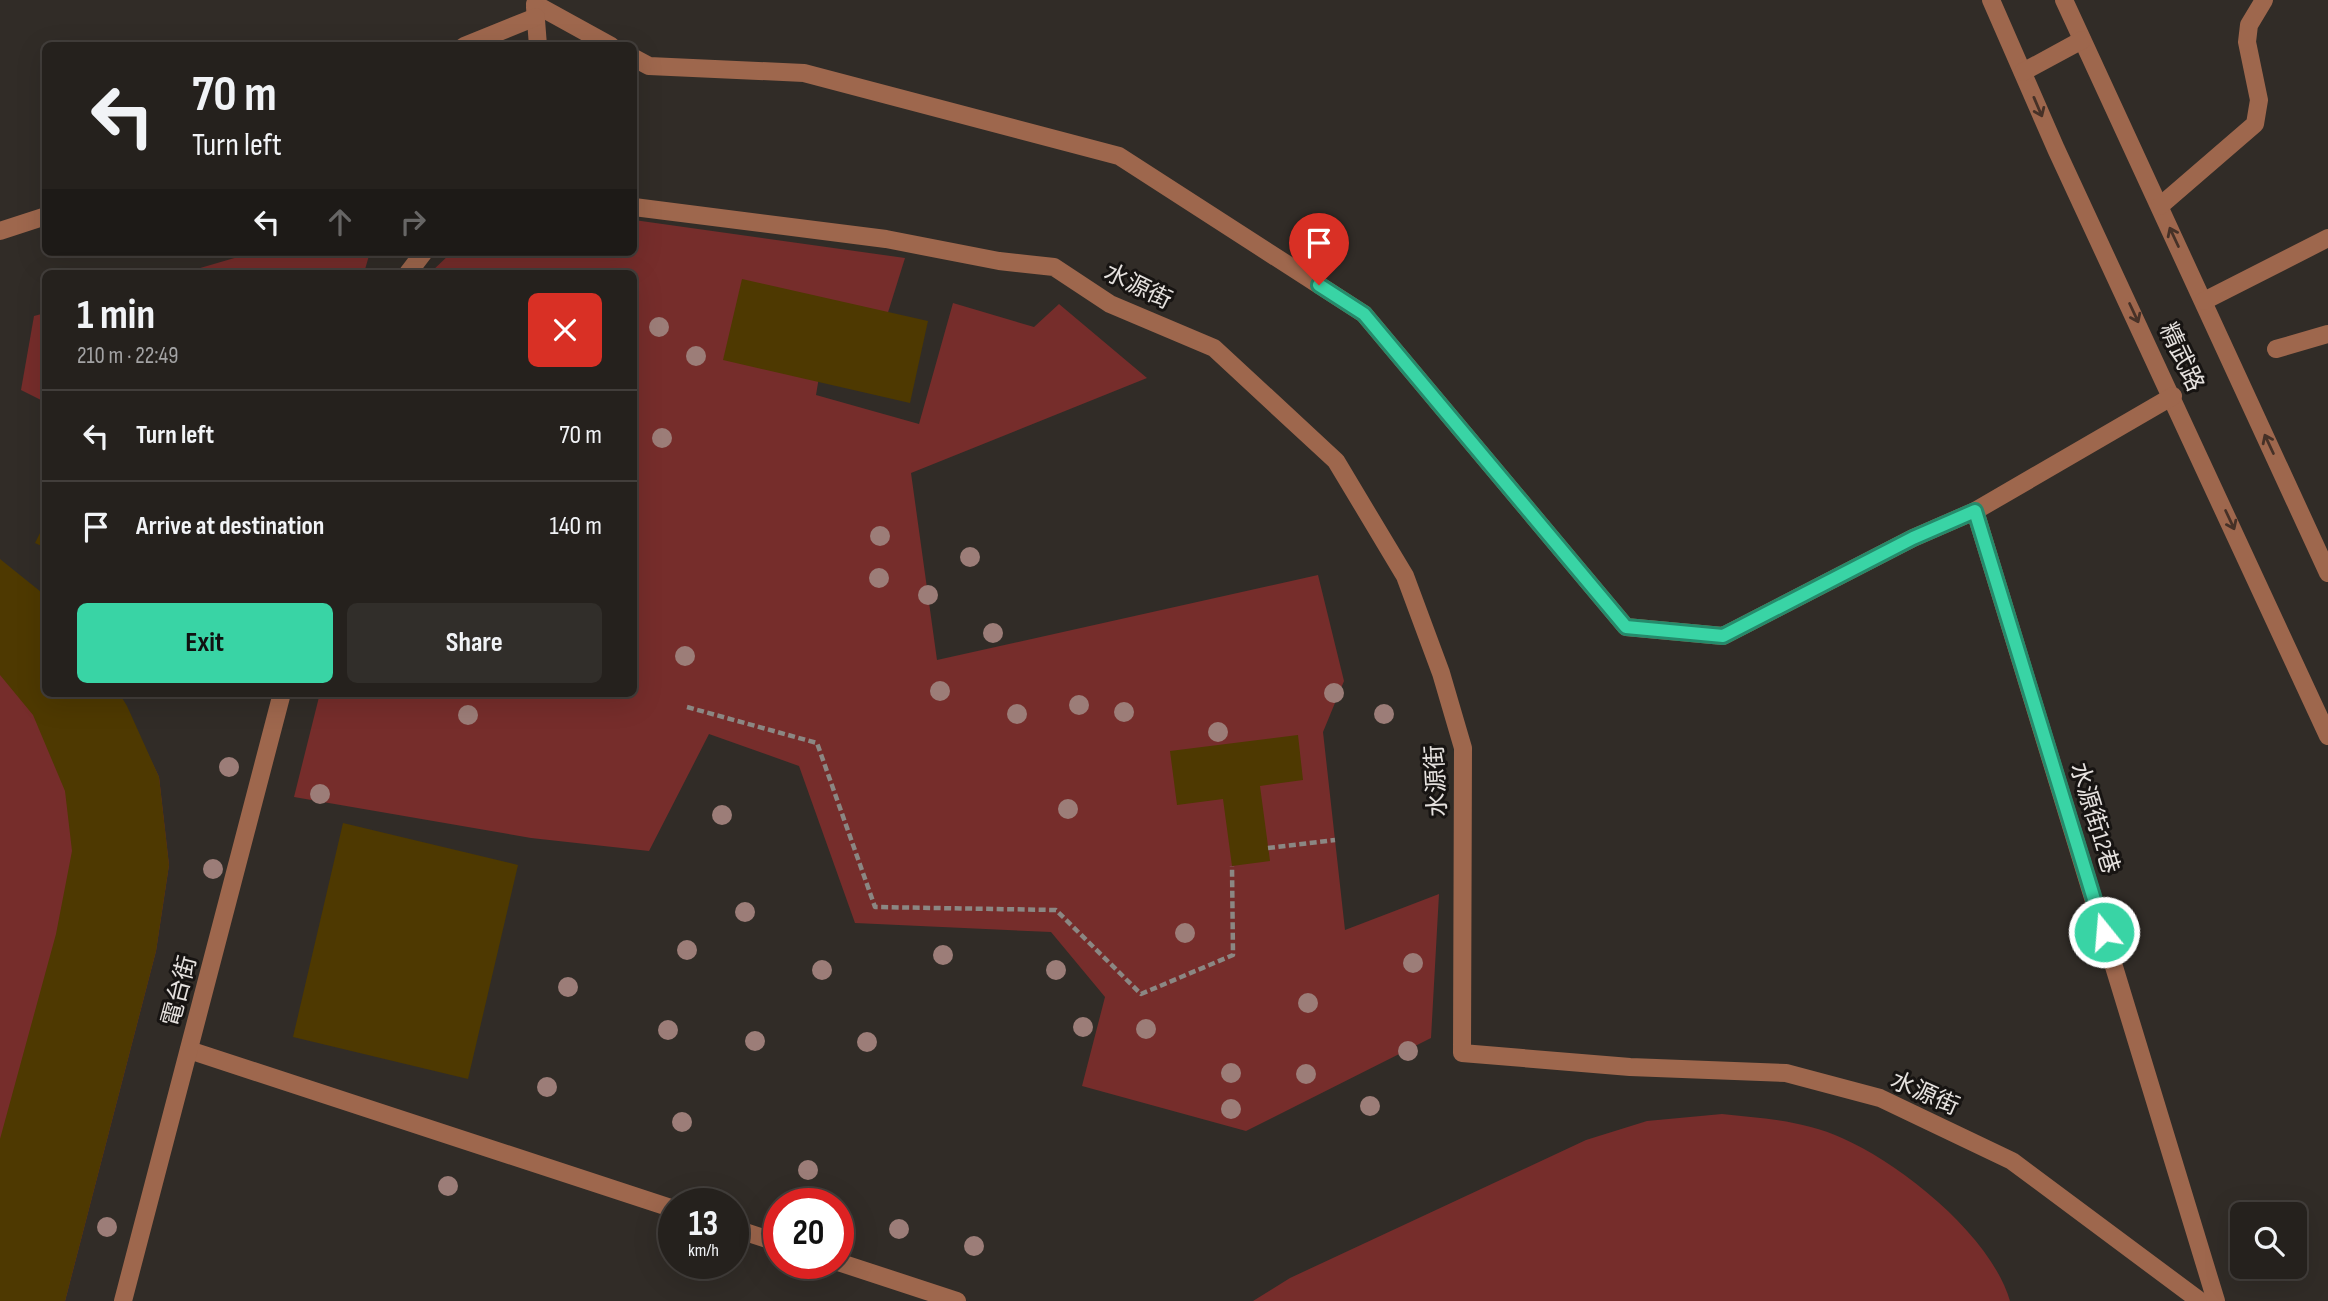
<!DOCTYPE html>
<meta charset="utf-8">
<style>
:root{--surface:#25211d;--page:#312e2a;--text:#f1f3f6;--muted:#a3a3a4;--line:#423e3b;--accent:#39d4a5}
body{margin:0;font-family:"Sofia Sans Condensed","Noto Sans TC",sans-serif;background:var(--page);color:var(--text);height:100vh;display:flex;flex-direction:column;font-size:26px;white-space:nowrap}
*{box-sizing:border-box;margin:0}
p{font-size:23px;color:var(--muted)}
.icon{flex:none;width:38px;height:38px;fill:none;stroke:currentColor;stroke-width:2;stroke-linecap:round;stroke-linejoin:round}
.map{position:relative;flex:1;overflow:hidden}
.details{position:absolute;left:42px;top:270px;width:595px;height:427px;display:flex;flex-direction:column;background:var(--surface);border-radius:10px;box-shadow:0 7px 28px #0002,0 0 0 2px var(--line)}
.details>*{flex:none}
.guide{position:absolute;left:42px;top:42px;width:595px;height:214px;border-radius:10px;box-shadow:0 7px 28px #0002,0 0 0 2px var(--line);background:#25211d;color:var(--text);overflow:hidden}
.buttons{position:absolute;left:2230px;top:1202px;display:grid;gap:14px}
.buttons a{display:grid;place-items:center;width:77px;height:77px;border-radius:10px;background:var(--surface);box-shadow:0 7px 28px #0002,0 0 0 2px var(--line);font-size:35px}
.speed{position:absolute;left:658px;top:1188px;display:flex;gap:14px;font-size:35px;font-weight:700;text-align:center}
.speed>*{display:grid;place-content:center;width:91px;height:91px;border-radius:50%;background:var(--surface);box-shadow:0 7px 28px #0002,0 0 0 2px var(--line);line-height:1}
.speed small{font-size:18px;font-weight:400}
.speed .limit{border:10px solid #d22;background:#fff;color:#111}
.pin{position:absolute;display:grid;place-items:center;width:60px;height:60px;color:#fff;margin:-72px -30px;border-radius:50% 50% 50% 0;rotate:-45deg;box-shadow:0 0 7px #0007}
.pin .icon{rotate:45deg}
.me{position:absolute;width:77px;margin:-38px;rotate:343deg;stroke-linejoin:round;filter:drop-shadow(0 0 5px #0008)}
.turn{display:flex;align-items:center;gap:24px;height:147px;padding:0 35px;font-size:32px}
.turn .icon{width:91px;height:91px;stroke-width:2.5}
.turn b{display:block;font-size:49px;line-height:60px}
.lanes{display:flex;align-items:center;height:66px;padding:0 35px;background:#0003;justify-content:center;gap:35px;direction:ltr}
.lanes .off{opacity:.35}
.round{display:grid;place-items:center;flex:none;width:74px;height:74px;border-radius:10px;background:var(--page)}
.head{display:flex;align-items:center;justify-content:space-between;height:119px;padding:0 35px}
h1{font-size:42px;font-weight:700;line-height:52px}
.cta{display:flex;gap:14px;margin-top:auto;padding:14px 35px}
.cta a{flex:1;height:80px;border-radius:10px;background:var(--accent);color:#111;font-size:28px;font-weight:700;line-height:80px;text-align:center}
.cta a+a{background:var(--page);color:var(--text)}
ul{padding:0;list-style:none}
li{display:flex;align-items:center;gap:21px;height:91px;padding:0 35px;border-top:2px solid var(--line)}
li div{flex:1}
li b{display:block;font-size:26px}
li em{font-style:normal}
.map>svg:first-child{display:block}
</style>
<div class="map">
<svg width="2328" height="1301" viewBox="0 0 2328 1301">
<rect width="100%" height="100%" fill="#312c27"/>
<g fill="#762d2b">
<path d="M634 220 905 258 880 338 819 377 816 395 919 424 953 303 1034 327 1059 304 1147 378 911 473 937 660 1318 575 1344 681 1323 732 1345 930 1439 894 1431 1038 1246 1131 1082 1086 1105 997 1051 932 855 923 799 766 709 734 649 851 531 838 294 797 320 693H634V273H430L452 252H634Z"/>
<path d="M255 252H370L364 273H183Z"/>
<path d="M45 313H46L45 402 21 390 34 316Z"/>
<path d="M0 559 46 693H119L159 777 169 865 156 951 65 1301H0Z"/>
<path d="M1722 1114C1762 1118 1805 1121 1842 1138 1903 1165 1991 1236 2010 1301H1253L1290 1278 1586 1140 1647 1121Z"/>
</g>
<g fill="#4e3901">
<path d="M742 279 928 321 910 403 723 360Z"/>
<path d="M46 521V548L35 543Z"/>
<path d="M0 559 46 596V693H119L127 706 159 777 169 865 156 951 65 1301H0V1139L56 934 72 851 65 791 33 715 0 675Z"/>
<path d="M1298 735 1303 780 1260 786 1270 861 1232 866 1223 799 1177 805 1170 751Z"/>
<path d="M343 823 518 865 468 1079 293 1037Z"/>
</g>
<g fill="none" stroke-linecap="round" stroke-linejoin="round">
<g stroke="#8b8783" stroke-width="4.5" stroke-dasharray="7 3.5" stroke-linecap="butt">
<path d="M687 707 817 743 875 907 1056 910 1141 994 1233 955 1232 866"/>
<path d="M1268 848 1335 840"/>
</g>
<g stroke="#9e674d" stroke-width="18">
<path d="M1991 0 2056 149 2328 736"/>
<path d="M2064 0 2328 573"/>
<path d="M535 4 611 46"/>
<path d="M535 7 538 46"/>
<path d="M464 46 536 17"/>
<path d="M634 58 649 66 804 73 1119 156 1364 314 1626 627 1723 636 1913 538 1975 511 2173 396"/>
<path d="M2023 72 2082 40"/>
<path d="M2160 206 2255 124 2259 100 2247 42 2249 25 2264 0"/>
<path d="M634 207 886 239 999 261 1054 267 1110 304 1214 348 1336 461 1405 576 1441 673 1463 748 1462 1053 1630 1067 1786 1073 1880 1098 2012 1161 2200 1301"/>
<path d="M0 231 46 216"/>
<path d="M408 273 424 252"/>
<path d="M2204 301 2328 238"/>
<path d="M2276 349 2328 334"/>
<path d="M1975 511 2216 1301"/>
<path d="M189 1050 674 1209"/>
<path d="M733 1228 779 1243"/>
<path d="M838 1262 957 1301"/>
<path d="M123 1301 282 693"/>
</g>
</g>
<g fill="#9c7d78">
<circle cx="659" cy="327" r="10"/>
<circle cx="696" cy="356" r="10"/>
<circle cx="662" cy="438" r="10"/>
<circle cx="880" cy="536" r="10"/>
<circle cx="970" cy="557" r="10"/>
<circle cx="879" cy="578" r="10"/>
<circle cx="928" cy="595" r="10"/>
<circle cx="993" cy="633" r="10"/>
<circle cx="685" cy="656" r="10"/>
<circle cx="940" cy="691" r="10"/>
<circle cx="1334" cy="693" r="10"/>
<circle cx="1079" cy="705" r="10"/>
<circle cx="1124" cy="712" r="10"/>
<circle cx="1017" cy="714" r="10"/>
<circle cx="1384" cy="714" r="10"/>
<circle cx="468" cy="715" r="10"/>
<circle cx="1218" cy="732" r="10"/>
<circle cx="229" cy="767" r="10"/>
<circle cx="320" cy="794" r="10"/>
<circle cx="1068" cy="809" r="10"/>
<circle cx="722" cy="815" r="10"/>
<circle cx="213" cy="869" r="10"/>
<circle cx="745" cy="912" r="10"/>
<circle cx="1185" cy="933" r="10"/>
<circle cx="687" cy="950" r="10"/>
<circle cx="943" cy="955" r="10"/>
<circle cx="1413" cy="963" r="10"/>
<circle cx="822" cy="970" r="10"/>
<circle cx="1056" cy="970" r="10"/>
<circle cx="568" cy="987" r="10"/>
<circle cx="1308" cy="1003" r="10"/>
<circle cx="1083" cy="1027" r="10"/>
<circle cx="1146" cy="1029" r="10"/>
<circle cx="668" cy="1030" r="10"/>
<circle cx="755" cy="1041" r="10"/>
<circle cx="867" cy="1042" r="10"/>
<circle cx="1408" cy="1051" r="10"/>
<circle cx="1231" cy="1073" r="10"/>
<circle cx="1306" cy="1074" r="10"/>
<circle cx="547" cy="1087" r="10"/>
<circle cx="1370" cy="1106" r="10"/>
<circle cx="1231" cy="1109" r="10"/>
<circle cx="682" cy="1122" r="10"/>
<circle cx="808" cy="1170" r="10"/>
<circle cx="448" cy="1186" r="10"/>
<circle cx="107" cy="1227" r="10"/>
<circle cx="899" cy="1229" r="10"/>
<circle cx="974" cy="1246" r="10"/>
</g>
<defs><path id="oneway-shaft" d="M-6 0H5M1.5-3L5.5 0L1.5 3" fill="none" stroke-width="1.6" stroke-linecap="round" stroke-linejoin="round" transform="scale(1.75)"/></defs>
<g stroke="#463127">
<use href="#oneway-shaft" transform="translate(2038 107) rotate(67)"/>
<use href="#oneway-shaft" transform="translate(2174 237) rotate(-115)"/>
<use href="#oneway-shaft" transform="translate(2134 313) rotate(65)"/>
<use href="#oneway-shaft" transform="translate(2269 444) rotate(-115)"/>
<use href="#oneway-shaft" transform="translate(2230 520) rotate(65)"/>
</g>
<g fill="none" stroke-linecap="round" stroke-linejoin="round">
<defs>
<path id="route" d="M1319 285 1364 314 1626 627 1723 636 1913 538 1975 511 2104 932"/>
</defs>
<use href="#route" stroke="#258a6b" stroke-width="18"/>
<use href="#route" stroke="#39d4a5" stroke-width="12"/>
</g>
<g text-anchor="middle" stroke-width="6" stroke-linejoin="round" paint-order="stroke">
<g font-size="24" fill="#e5e1de" stroke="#171412">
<text transform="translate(1138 286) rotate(26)" y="8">水源街</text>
<text transform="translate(2182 357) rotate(65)" y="8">精武路</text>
<text transform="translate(1436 781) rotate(-93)" y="8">水源街</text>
<text transform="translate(2095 818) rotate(73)" y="8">水源街12巷</text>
<text transform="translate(179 991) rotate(-75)" y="8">電台街</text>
<text transform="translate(1925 1093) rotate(24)" y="8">水源街</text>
</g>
</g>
</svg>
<div class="buttons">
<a><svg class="icon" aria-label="search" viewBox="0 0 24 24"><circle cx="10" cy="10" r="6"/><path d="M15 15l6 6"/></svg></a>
</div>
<div class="speed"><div>13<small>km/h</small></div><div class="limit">20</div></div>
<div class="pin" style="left:1319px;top:285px;background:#d93025"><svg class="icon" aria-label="arrive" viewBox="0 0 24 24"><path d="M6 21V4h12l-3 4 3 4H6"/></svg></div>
<svg class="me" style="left:2104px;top:932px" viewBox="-20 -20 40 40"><circle r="17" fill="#39d4a5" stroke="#fff" stroke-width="3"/><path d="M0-11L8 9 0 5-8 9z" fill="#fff"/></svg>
<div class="guide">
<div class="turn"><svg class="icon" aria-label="left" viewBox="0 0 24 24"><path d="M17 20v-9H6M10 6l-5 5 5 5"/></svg><div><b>70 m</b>Turn left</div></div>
<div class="lanes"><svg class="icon" aria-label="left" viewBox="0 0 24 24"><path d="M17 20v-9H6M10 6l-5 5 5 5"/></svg><svg class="icon off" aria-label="ahead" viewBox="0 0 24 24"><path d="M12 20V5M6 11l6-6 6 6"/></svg><svg class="icon off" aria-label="right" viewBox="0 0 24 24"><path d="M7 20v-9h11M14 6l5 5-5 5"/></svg></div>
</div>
<section class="details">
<div class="head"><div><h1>1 min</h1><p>210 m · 22:49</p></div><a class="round" style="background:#d93025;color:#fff"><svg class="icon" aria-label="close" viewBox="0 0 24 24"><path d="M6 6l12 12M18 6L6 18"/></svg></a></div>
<ul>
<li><svg class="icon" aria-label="left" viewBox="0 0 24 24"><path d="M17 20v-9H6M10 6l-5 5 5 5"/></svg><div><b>Turn left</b></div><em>70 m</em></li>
<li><svg class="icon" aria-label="arrive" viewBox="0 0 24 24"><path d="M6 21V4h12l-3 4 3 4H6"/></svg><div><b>Arrive at destination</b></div><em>140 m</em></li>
</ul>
<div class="cta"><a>Exit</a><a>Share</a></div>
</section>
</div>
